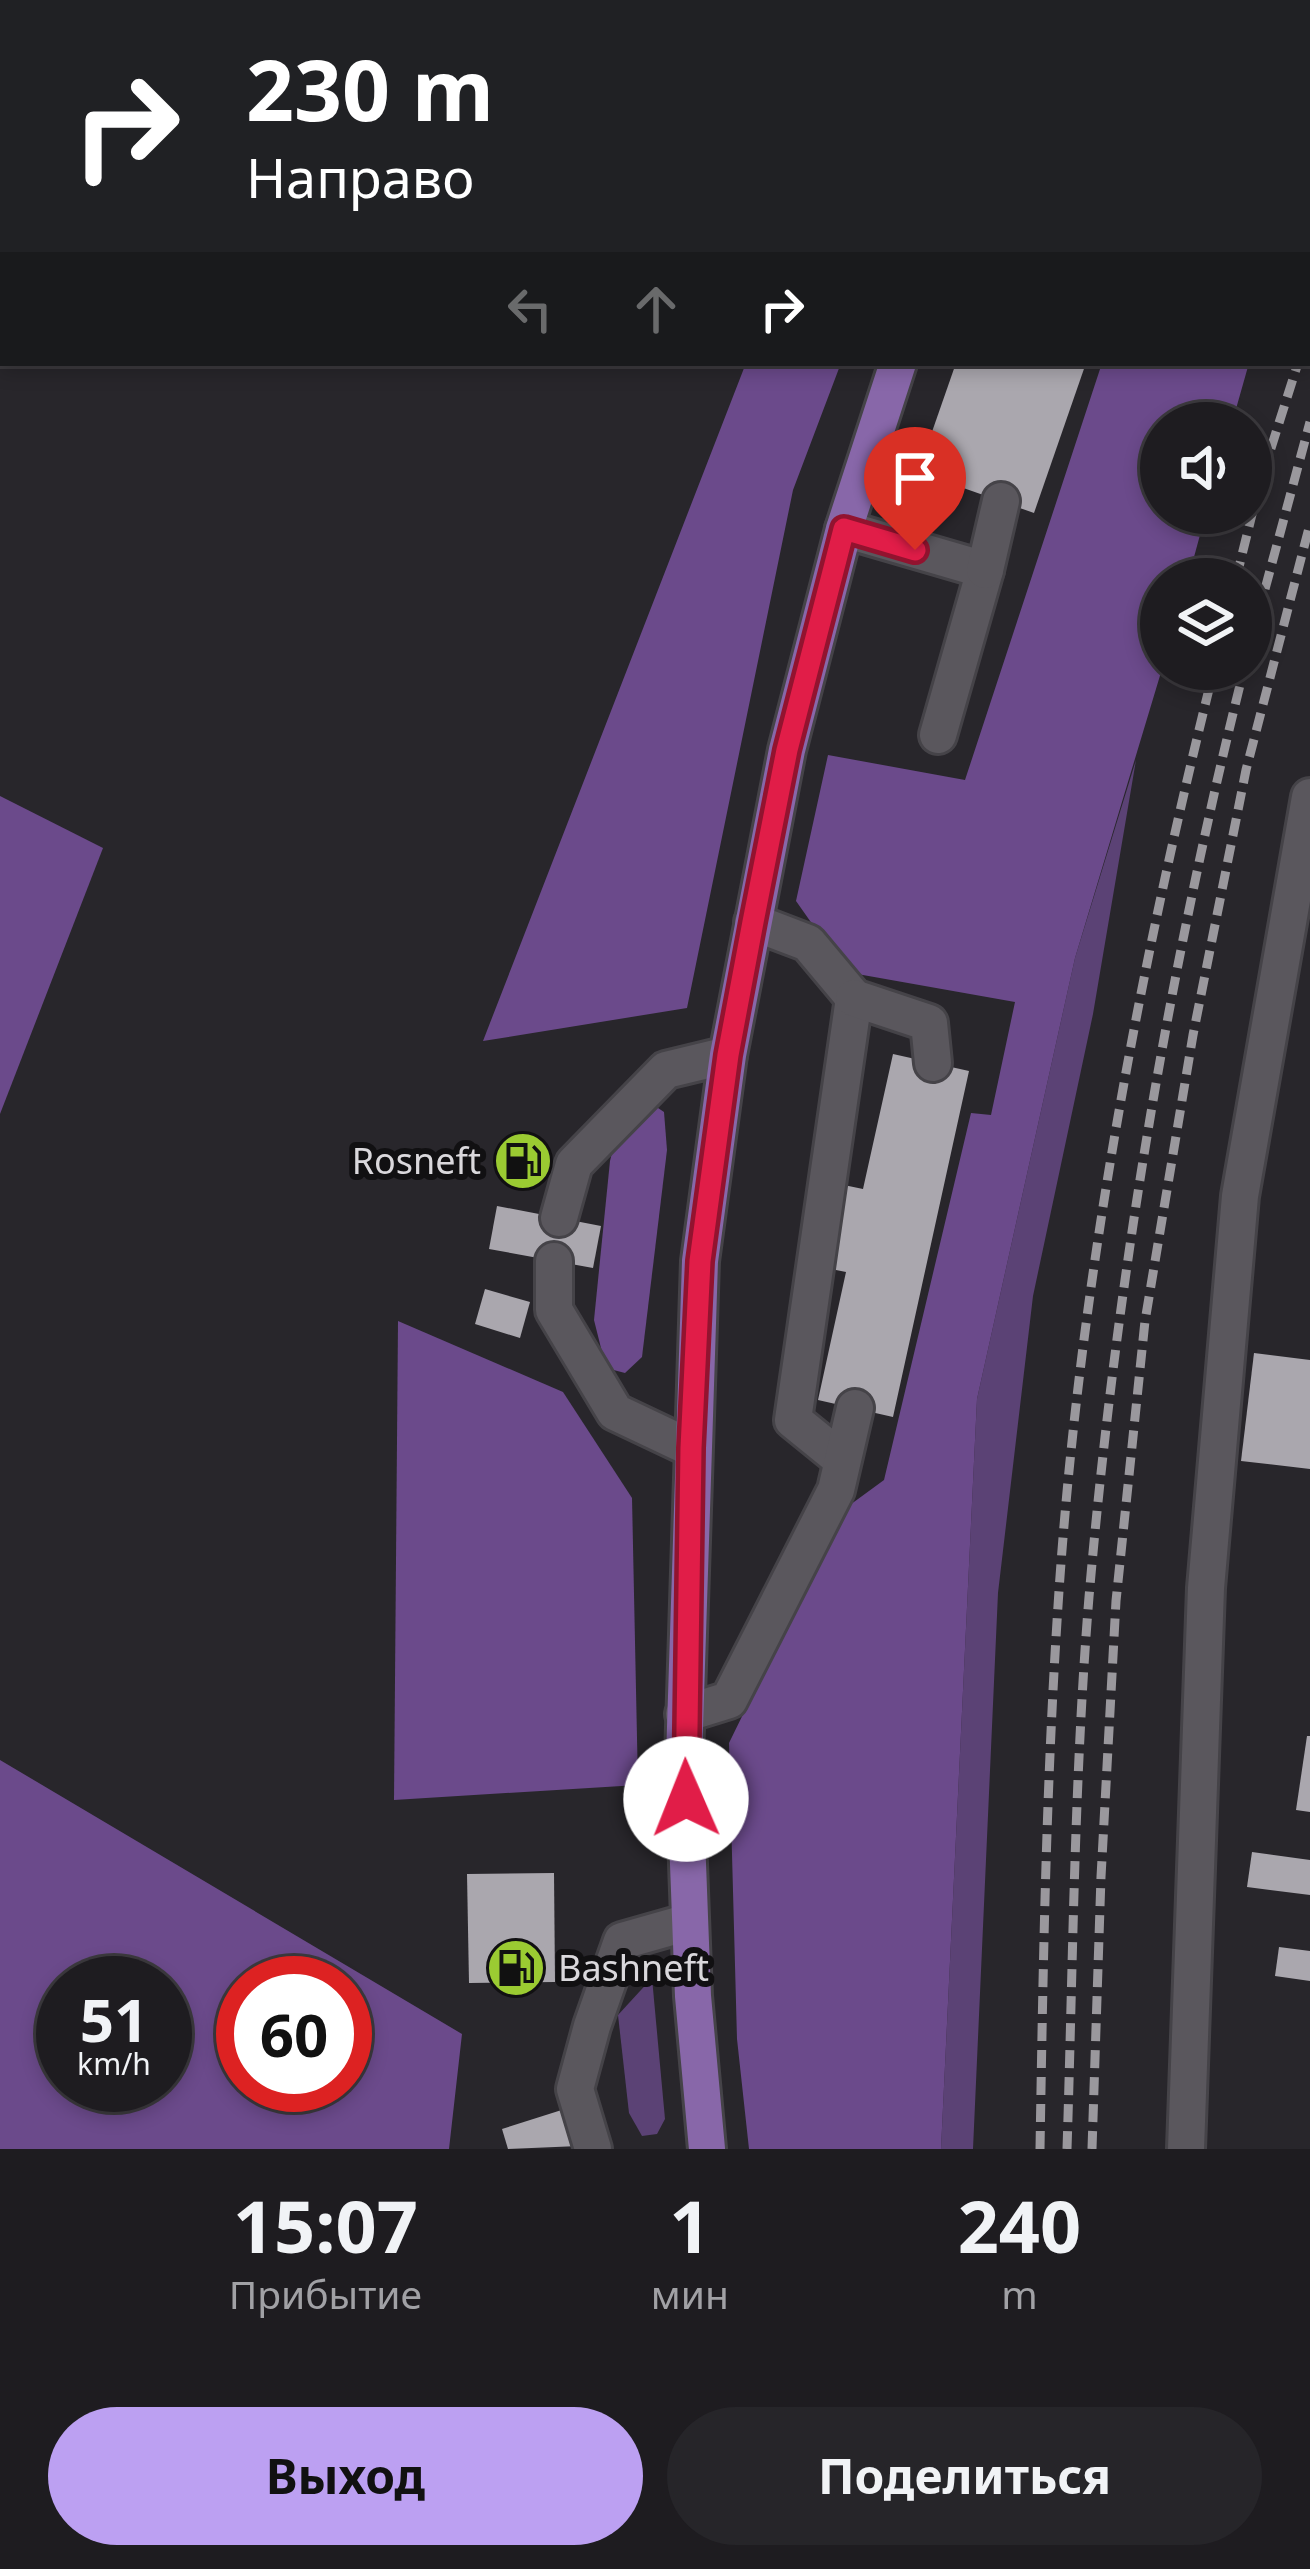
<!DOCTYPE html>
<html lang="ru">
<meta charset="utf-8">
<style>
:root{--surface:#1e1c20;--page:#262529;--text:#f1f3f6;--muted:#a1a1a5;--line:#3c3a3e;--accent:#bca0f2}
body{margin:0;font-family:"Noto Sans",sans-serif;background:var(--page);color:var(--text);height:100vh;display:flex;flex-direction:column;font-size:45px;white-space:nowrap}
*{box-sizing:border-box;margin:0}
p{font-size:39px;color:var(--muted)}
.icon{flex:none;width:66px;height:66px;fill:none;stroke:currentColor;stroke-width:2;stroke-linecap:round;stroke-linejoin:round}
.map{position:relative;height:2149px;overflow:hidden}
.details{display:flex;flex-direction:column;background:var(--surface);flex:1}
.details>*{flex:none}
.guide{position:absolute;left:0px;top:0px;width:1311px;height:366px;box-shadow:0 6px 18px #0003,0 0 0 3px var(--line);background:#202124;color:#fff;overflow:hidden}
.tools{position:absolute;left:1140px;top:402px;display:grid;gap:24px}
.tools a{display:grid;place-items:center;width:132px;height:132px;border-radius:50%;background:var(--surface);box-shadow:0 6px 18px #0003,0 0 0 3px var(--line);font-size:60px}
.speed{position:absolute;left:36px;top:1956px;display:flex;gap:24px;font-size:60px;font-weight:700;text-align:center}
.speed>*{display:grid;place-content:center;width:156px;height:156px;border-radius:50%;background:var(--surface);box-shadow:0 6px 18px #0003,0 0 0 3px var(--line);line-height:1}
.speed small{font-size:30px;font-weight:400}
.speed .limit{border:18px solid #d22;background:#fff;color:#111}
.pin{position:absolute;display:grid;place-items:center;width:102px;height:102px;color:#fff;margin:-123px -51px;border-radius:50% 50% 50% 0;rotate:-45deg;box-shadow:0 0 12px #0007}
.pin .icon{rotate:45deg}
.me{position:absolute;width:132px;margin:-66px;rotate:359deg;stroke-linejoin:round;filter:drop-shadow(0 0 9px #0008)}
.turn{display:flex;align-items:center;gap:42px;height:252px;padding:0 48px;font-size:54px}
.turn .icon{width:156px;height:156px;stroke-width:2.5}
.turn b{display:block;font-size:84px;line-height:102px}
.lanes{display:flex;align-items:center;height:114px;padding:0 48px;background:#0003;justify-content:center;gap:60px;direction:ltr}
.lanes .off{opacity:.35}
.eta{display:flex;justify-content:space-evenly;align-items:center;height:204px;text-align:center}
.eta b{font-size:72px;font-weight:700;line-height:84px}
.action{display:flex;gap:24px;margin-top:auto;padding:24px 48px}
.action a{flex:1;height:138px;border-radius:72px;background:var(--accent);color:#111;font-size:48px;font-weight:700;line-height:138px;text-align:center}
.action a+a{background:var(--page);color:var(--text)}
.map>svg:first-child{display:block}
</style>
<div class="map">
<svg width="1310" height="2149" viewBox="0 0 1310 2149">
<rect width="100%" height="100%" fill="#28262b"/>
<g fill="#5b4275">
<path d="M1136 760 1093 1014 1033 1296 998 1593 973 2149H941L977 1399 1075 958Z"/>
<path d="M652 1978 665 2119 657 2134 642 2136 629 2113 618 2015Z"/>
</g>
<g fill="#6b4a8b" fill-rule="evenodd">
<path d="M746 363H841L793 490 687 1008 483 1041Z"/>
<path d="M1102 363H1249L1232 423H1161V513H1206L1188 579H1161L1162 669 1075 958 977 1399 941 2149H749L737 2039 729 1743 843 1510 884 1480 971 1113 991 1115 1015 1002 846 972 796 901 828 755 965 780Z"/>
<path d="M0 796 103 848 0 1114Z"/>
<path d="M646 1100 664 1112 667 1150 642 1357 625 1373 606 1368 594 1320 610 1161 622 1114Z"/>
<path d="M398 1321 563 1392 632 1498 638 1785 394 1800Z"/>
<path d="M0 1760 462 2034 449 2149H0ZM165 1983V2085H63V1983ZM345 1983V2085H243V1983Z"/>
</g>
<g fill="#aaa7ae">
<path d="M956 363H1086L1034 513 918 472Z"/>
<path d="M893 1054 969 1071 893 1417 818 1400 846 1272 821 1267 839 1184 863 1189Z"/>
<path d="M497 1206 601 1226 593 1268 489 1249Z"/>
<path d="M485 1289 530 1302 520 1338 475 1324Z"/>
<path d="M1254 1353 1310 1360V1469L1241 1461Z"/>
<path d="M1307 1736H1310V1812L1296 1810Z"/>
<path d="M1252 1852 1310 1860V1895L1247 1887Z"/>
<path d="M554 1873 555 1982 469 1983 467 1874Z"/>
<path d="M1279 1947 1310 1951V1981L1275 1976Z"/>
<path d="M568 2108 579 2146 508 2149 502 2129Z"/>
</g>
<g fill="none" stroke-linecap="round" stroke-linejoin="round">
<defs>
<g id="minor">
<path d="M619 0 626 3"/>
<path d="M844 529 985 570 938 735"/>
<path d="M985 570 1001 501"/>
<path d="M753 922 808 943 854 998 793 1420 841 1459"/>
<path d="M854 998 929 1023 933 1063"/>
<path d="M559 1218 574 1164 666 1070 728 1055"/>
<path d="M554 1261V1310L615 1412 691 1448"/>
<path d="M684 1714 729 1700 836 1490 855 1408"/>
<path d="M593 2149 575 2089 592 2026 622 1941 689 1922"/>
<path d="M1186 2149 1206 1588 1240 1196 1310 797"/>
</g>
<g id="major">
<path d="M1043 3 1045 0"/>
<path d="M707 2149 693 1996 684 1758 700 1261 728 1055 787 750 844 529 898 363"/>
</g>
</defs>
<use href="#minor" stroke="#454348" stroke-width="42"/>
<use href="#major" stroke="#454348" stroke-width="42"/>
<use href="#minor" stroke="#5a575d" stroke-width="36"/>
<use href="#major" stroke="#8867a9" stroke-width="36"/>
<g stroke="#9a989d" stroke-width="9" stroke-dasharray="18 9" stroke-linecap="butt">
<path d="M1308 332 1310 325"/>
<path d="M1236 579 1259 486 1298 363"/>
<path d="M1251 641 1310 422"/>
<path d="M1040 2149C1043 1968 1046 1787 1058 1606 1078 1293 1138 973 1214 669"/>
<path d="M1067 2149C1073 1965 1074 1780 1089 1597 1116 1285 1168 972 1244 669"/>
<path d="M1092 2149 1101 1877 1116 1601 1145 1321 1193 1035 1246 770 1310 524"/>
</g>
</g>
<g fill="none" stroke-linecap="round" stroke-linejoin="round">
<defs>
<path id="route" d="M686 1799 691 1448 700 1261 728 1055 753 922 787 750 844 529 915 550"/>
</defs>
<use href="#route" stroke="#92132f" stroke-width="30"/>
<use href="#route" stroke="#e11d48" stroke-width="21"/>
</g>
<defs>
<symbol id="fuel-disc" viewBox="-11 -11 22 22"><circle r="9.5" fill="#9bcb32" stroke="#111012"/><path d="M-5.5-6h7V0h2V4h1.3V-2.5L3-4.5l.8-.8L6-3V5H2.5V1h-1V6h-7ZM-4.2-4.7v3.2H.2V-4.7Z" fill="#111"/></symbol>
</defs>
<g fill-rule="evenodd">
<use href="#fuel-disc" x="490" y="1128" width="66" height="66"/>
<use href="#fuel-disc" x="483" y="1935" width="66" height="66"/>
</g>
<g text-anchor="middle" stroke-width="12" stroke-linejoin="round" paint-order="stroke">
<g font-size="36" fill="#dad8dc" stroke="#111012" text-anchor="end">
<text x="481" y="1174">Rosneft</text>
<text x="558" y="1981" text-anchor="start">Bashneft</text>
</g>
</g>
</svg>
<div class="tools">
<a><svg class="icon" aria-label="sound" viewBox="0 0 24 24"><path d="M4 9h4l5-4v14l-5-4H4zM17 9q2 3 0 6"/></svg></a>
<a><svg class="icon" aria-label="layers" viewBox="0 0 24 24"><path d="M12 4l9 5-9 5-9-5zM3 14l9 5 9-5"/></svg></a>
</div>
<div class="speed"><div>51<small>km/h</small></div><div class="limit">60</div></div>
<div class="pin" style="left:915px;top:550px;background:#d93025"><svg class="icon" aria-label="arrive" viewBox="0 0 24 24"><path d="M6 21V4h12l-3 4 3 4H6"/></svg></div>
<svg class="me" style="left:686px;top:1799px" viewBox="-20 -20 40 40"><circle r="19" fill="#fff"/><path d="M0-13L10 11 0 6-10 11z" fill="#e11d48"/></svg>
<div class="guide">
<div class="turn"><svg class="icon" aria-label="right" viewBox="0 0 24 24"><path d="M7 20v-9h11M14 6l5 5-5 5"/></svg><div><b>230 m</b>Направо</div></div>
<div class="lanes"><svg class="icon off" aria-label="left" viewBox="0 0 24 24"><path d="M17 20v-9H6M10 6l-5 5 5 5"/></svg><svg class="icon off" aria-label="ahead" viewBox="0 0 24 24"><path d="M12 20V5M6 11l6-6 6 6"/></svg><svg class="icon" aria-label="right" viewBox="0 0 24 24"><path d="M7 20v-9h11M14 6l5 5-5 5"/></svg></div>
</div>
</div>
<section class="details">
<div class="eta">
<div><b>15:07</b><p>Прибытие</p></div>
<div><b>1</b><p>мин</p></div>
<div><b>240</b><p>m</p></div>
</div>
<div class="action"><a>Выход</a><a>Поделиться</a></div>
</section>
